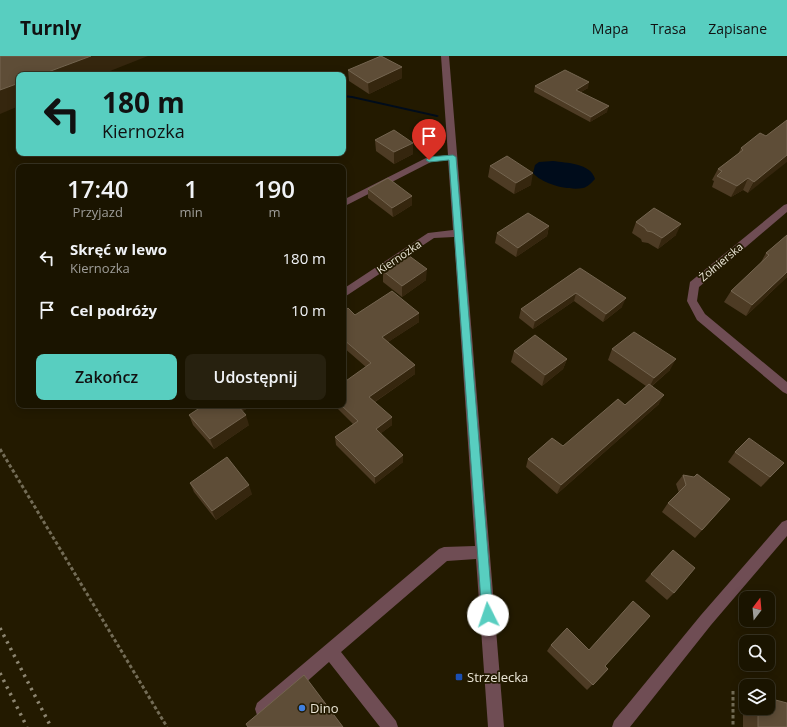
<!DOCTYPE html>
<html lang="pl">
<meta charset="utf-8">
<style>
:root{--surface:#1a1400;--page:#27210f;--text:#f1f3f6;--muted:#9f9e99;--line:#383322;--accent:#58cec0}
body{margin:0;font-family:"Open Sans",sans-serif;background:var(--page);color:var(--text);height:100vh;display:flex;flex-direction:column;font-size:15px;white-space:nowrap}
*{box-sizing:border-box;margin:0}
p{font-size:13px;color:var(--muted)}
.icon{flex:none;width:22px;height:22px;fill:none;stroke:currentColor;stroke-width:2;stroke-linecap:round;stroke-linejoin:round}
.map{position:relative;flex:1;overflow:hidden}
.side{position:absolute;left:16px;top:108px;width:330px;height:244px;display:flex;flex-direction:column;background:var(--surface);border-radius:8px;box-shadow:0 2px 10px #0003,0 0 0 1px var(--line)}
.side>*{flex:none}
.hud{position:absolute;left:16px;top:16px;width:330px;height:84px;border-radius:8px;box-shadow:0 2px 10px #0003,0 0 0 1px var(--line);background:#58cec0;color:#111;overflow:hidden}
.needle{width:26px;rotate:16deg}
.tools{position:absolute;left:739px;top:535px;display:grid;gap:8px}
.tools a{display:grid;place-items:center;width:36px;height:36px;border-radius:8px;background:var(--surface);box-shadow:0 2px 10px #0003,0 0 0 1px var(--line);font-size:20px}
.pin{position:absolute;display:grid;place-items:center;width:34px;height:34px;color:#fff;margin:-41px -17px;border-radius:50% 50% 50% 0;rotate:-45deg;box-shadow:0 0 4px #0007}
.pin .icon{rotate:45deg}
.me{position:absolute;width:44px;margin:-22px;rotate:356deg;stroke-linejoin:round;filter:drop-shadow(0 0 3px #0008)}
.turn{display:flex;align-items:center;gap:14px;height:84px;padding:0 20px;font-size:18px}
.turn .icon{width:52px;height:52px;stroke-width:2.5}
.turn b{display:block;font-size:28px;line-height:34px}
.eta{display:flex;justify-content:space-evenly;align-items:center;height:68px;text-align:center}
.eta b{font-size:24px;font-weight:600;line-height:28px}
.action{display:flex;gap:8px;margin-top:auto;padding:8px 20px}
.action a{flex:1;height:46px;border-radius:8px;background:var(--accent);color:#111;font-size:16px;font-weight:600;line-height:46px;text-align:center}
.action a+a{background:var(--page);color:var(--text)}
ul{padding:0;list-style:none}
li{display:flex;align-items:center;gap:12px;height:52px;padding:0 20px}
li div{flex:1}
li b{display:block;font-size:15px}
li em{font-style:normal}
header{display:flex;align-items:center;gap:24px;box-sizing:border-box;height:56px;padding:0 20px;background:var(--accent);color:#111}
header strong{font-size:19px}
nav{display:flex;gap:22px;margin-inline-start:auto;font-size:14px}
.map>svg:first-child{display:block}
</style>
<header>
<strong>Turnly</strong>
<nav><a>Mapa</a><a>Trasa</a><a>Zapisane</a></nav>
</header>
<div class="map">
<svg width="787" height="671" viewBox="0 0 787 671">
<rect width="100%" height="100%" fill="#231a00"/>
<path fill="#000c1b" d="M553 105C566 107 591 107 595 123 592 126 588 131 583 132 569 135 542 128 533 117L535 109 539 106Z"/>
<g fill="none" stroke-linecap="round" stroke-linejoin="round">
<path fill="#000c1b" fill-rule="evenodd" d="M343 39 352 40 437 59 439 60 437 61 352 42 343 41Z"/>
<g stroke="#736c56" stroke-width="3" stroke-dasharray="3.5 2.5" stroke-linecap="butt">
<path d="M0 393 167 671"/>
<path d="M733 635V671"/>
</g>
<g fill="#6f4d54" fill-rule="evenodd">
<path d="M441 0H449L504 671H488L476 503 447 505 341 596 396 665 398 671H380L329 606 269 659 263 661 257 659 255 653 257 647 439 493 444 491 475 490 454 181 434 182 343 242V233L428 177 453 174 448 104 431 106 343 151V144L426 102 448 99Z"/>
<path d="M787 148V156L699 231 697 245 705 258 787 326V338L783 336 697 264 687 245 690 226 784 149Z"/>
<path d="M787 464V480L711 569 630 671H612L614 665 701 559 782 466Z"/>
</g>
<g stroke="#8c8570" stroke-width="3.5" stroke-dasharray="2.5 5" stroke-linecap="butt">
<path d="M0 572 51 671"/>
<path d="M0 617 27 671"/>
</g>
</g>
<g fill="#4d3b24">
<path d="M348 14 402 22 369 38 349 25Z"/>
<path d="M535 30 588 32 581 36 607 56 590 66 534 36Z"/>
<path d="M787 64 748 137 743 134 731 141 712 131 714 125 712 124 718 113 738 98 741 92 766 80Z"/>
<path d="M375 84 413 98 394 108 376 95Z"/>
<path d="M490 110 531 129 514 138 488 121Z"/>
<path d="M368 133 412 140V149L393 161 368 142Z"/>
<path d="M636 166 676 179 658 193 648 187 642 186 641 183 632 177Z"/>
<path d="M549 170 547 180 516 201 495 187 497 177Z"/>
<path d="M787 179V221L746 260 724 246 731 235 760 208 766 197Z"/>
<path d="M580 212 622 251 603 266 574 245 533 273 519 262 521 253Z"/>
<path d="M383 215 426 224 402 241 383 226Z"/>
<path d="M343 256 355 259 419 257V266L388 286 415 318 375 346 392 369 381 377 403 406 375 428 336 389 335 381 353 368 334 349H343L366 311 343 291Z"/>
<path d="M612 293 670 314 652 330 659 348 557 438 526 411 528 403 563 390 625 349 646 330 608 304Z"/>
<path d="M514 295 567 303 563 313 542 330 511 306Z"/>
<path d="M237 349H252L243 355Z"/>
<path d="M189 359 249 369 214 393 193 369Z"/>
<path d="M735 396 784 407 761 431 728 406Z"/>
<path d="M683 419 722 452 695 482 662 456 668 447 679 437 676 428Z"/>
<path d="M190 427 252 438 216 464 194 436Z"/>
<path d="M651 518 674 537 667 544 645 525Z"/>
<path d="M551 589 605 610 608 613 587 634 547 595Z"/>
<path d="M746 645V652H768L787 671H743V647Z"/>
</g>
<g fill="#35260e">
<path d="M91 0H148L100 19H40Z"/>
<path d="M402 11V22L369 38 368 27Z"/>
<path d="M589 26 588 32 575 39 576 34Z"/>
<path d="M19 27V50L0 58V34Z"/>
<path d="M609 50 607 56 590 66 591 61Z"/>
<path d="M413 87V98L394 108V96Z"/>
<path d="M787 98V106L748 137 754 126Z"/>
<path d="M533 117 531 129 514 138 516 127Z"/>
<path d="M748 122 743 134 731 141 737 130Z"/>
<path d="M412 140V149L393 161 392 152Z"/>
<path d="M681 168 676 179 658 193 662 182Z"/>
<path d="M549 170 547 180 516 201 518 192Z"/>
<path d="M427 213 426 224 402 241V230Z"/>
<path d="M787 216V221L746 260 752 249Z"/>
<path d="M576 237 574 245 533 273 535 265Z"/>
<path d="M626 242 622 251 603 266 606 258Z"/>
<path d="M419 257V266L382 290V281Z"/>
<path d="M567 303 563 313 542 330 545 319Z"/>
<path d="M676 303 670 314 649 332 654 322Z"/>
<path d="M415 309V318L370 349 369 341Z"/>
<path d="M664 339 659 348 557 438 561 429Z"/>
<path d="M241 349H252L243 355Z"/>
<path d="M246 359 249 369 214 393 210 383Z"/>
<path d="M392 361V369L376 381V373Z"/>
<path d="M403 399V406L375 428V421Z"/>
<path d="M249 429 252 438 216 464 212 455Z"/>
</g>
<g fill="#5e4d37" stroke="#746550">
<path d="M0 0H91L40 19H19V27L0 34Z"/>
<path d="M381 0 402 11 368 27 348 14Z"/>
<path d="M565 14 589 26 576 34 609 50 591 61 535 30Z"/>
<path d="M787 64V99L754 126 748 122 737 130 717 120 722 115 718 113 743 94 741 92 760 77 766 80Z"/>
<path d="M394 74 413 87 394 96 375 84Z"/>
<path d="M507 100 533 117 516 127 490 110Z"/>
<path d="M388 122 412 140 392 152 368 133Z"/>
<path d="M654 152 681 168 662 182 652 176 647 175 645 172 636 166Z"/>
<path d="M528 157 549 170 518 192 497 177Z"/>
<path d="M787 179V216L752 249 731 235 769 199 766 197Z"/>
<path d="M408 199 427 213 402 230 383 215Z"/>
<path d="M580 212 626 242 606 258 576 237 535 265 521 253Z"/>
<path d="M392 235 419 257 382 281 415 309 369 341 392 361 376 373 403 399 375 421 335 381 358 365 341 349H343V327L371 307 343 283V256L348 252 355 259Z"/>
<path d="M634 276 676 303 654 322 612 293Z"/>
<path d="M535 279 567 303 545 319 514 295Z"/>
<path d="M649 328 664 339 561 429 528 403 552 382 563 390 618 343 625 349Z"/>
<path d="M204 349H237L246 359 210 383 189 359Z"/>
<path d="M749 382 784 407 770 421 735 396Z"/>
<path d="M227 401 249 429 212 455 190 427Z"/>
<path d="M697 418 730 443 702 474 668 447 686 429 683 419 694 421Z"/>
<path d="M673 494 695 512 674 537 651 518Z"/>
<path d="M633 545 650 560 605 610 608 613 593 629 551 589 567 572 589 594Z"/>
<path d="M304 619 343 671H248L246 668Z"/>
<path d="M768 642 787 647V671H758V652H768Z"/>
</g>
<path fill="#58cec0" stroke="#39867d" d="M453 99 456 101 493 559 492 563 488 565 484 563 482 559 449 104 429 106 426 104 429 101Z"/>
<rect fill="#1a4fb4" stroke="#231a00" stroke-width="1.5" x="455" y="617" width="8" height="8" rx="2"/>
<circle fill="#3f7fe0" stroke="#231a00" stroke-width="1.5" cx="302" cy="652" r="4"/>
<g text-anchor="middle" stroke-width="3.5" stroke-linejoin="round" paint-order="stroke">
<g font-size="11" fill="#ebe6d6" stroke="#231a00">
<text transform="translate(399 201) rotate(-34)" y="4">Kiernozka</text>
<text transform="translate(721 206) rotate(-40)" y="4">Żołnierska</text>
</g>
<g font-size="13" fill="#ebe6d6" stroke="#231a00" text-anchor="start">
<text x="467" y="626">Strzelecka</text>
<text x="310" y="657">Dino</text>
</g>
</g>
</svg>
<div class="tools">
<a><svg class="needle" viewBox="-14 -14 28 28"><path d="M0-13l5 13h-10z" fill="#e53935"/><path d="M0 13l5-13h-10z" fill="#9f9e99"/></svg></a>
<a><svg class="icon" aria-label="search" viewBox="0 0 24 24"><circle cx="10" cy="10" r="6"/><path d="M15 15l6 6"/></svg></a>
<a><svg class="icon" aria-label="layers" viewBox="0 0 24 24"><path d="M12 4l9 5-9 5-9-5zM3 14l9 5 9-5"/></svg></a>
</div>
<div class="pin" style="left:429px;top:104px;background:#d93025"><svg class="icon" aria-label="arrive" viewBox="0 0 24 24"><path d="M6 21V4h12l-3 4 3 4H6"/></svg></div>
<svg class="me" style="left:488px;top:559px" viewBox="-20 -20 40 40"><circle r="19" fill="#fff"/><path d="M0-13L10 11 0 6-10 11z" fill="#58cec0"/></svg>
<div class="hud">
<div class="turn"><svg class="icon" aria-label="left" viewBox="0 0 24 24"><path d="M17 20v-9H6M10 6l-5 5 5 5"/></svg><div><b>180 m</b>Kiernozka</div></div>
</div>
<section class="side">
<div class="eta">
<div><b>17:40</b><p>Przyjazd</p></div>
<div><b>1</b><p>min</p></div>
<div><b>190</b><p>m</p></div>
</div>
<ul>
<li><svg class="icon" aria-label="left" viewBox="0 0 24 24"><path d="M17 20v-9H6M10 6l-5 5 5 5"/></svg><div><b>Skręć w lewo</b><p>Kiernozka</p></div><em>180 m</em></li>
<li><svg class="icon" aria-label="arrive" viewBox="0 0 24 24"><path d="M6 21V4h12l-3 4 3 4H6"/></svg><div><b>Cel podróży</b></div><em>10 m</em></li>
</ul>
<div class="action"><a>Zakończ</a><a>Udostępnij</a></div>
</section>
</div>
